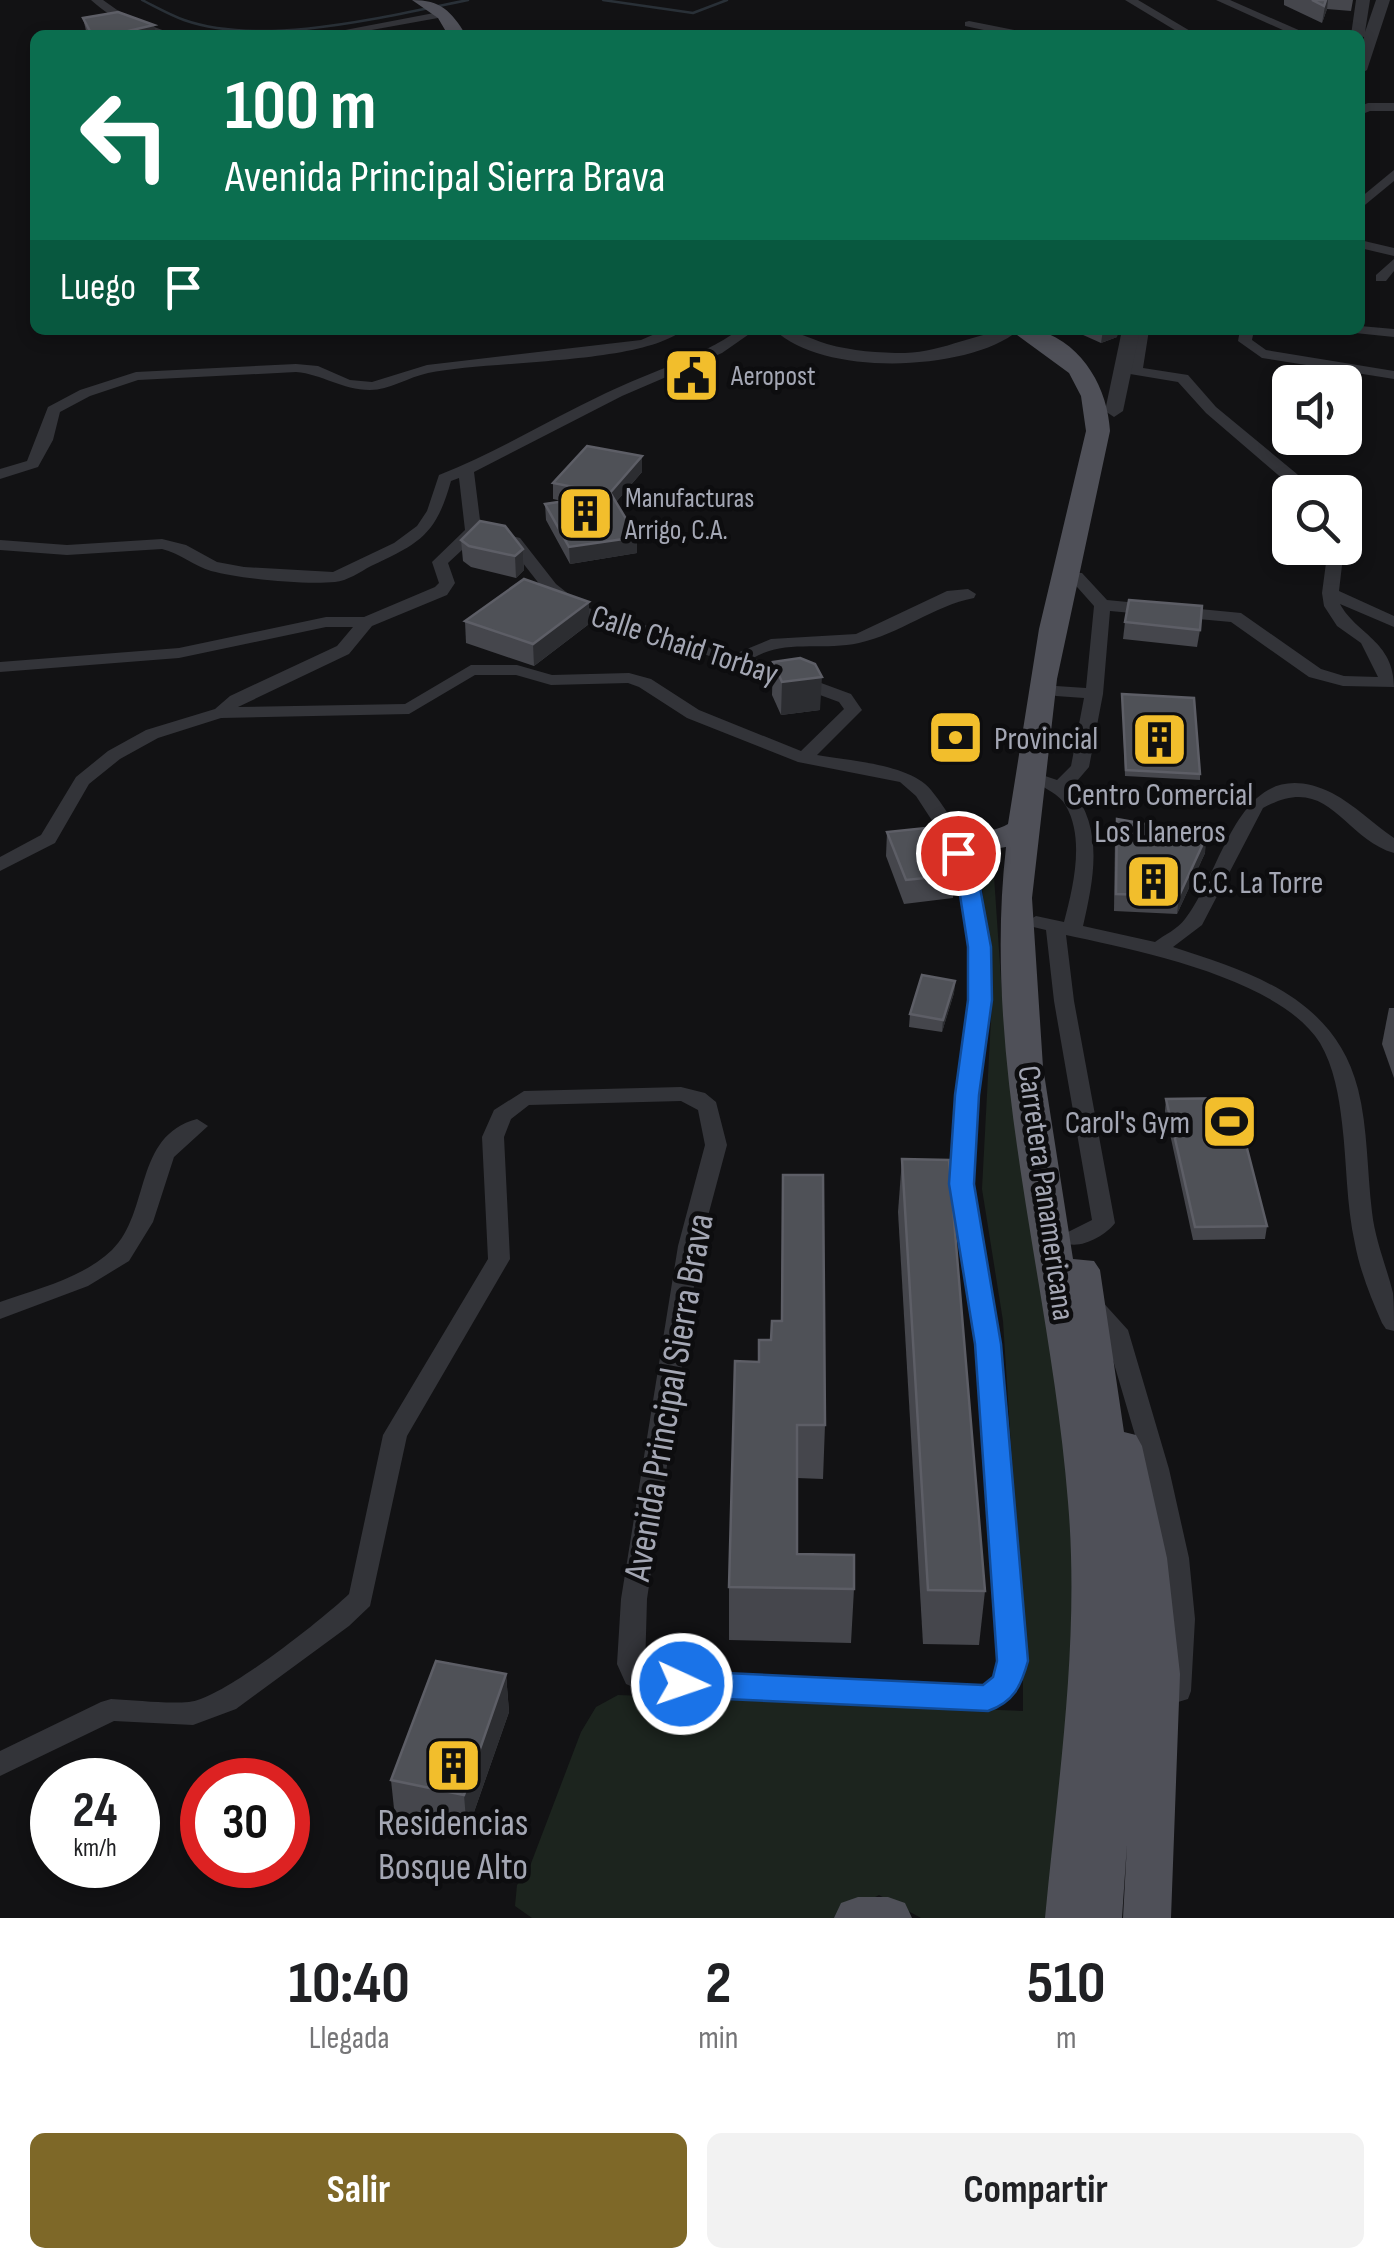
<!DOCTYPE html>
<html lang="es">
<style>
:root{--surface:#fff;--page:#f2f2f2;--text:#202124;--muted:#757577;--accent:#7e6828}
body{margin:0;font-family:"Sofia Sans Condensed",sans-serif;background:var(--page);color:var(--text);height:100vh;display:flex;flex-direction:column;font-size:38px;white-space:nowrap}
*{box-sizing:border-box;margin:0}
p{font-size:32px;color:var(--muted)}
.icon{flex:none;width:55px;height:55px;fill:none;stroke:currentColor;stroke-width:2;stroke-linecap:round;stroke-linejoin:round}
.map{position:relative;height:1918px;overflow:hidden}
.side{display:flex;flex-direction:column;background:var(--surface);flex:1}
.side>*{flex:none}
.top-card{position:absolute;left:30px;top:30px;width:1335px;height:305px;border-radius:15px;box-shadow:0 5px 15px #0003;background:#0b6e4f;color:#fff;overflow:hidden}
.tools{position:absolute;left:1272px;top:365px;display:grid;gap:20px}
.tools a{display:grid;place-items:center;width:90px;height:90px;border-radius:15px;background:var(--surface);box-shadow:0 5px 15px #0003;font-size:50px}
.speed{position:absolute;left:30px;top:1758px;display:flex;gap:20px;font-size:50px;font-weight:700;text-align:center}
.speed>*{display:grid;place-content:center;width:130px;height:130px;border-radius:50%;background:var(--surface);box-shadow:0 5px 15px #0003;line-height:1}
.speed small{font-size:25px;font-weight:400}
.speed .limit{border:15px solid #d22;background:#fff;color:#111}
.pin{position:absolute;display:grid;place-items:center;width:85px;height:85px;color:#fff;margin:-42px;border:5px solid #fff;border-radius:50%;box-shadow:0 2px 10px #0007}
.me{position:absolute;width:110px;margin:-55px;rotate:93deg;stroke-linejoin:round;filter:drop-shadow(0 0 8px #0008)}
.turn{display:flex;align-items:center;gap:35px;height:210px;padding:0 30px;font-size:45px}
.turn .icon{width:130px;height:130px;stroke-width:2.5}
.turn b{display:block;font-size:70px;line-height:85px}
.then{display:flex;align-items:center;height:95px;padding:0 30px;background:#0003;gap:20px;font-size:38px}
.eta{display:flex;justify-content:space-evenly;align-items:center;height:170px;text-align:center}
.eta b{font-size:60px;font-weight:700;line-height:70px}
.button{display:flex;gap:20px;margin-top:auto;padding:20px 30px}
.button a{flex:1;height:115px;border-radius:15px;background:var(--accent);color:#fff;font-size:40px;font-weight:700;line-height:115px;text-align:center}
.button a+a{background:var(--page);color:var(--text)}
.map>svg:first-child{display:block}
</style>
<div class="map">
<svg width="1394" height="1918" viewBox="0 0 1394 1918">
<rect width="100%" height="100%" fill="#121214"/>
<path fill="#1c241e" d="M981 874 994 876 1002 995 1045 1241 1083 1603 1046 1918H921L879 1895 836 1918H532L515 1906 517 1885 527 1874 581 1732 596 1707 618 1695 1023 1711V1635L1003 1321 982 1189 992 1000Z"/>
<g fill="none" stroke-linecap="round" stroke-linejoin="round">
<g stroke="#293037" stroke-width="2.5">
<path d="M142 0C156 7 170 15 184 20 264 48 387 16 468 0"/>
<path d="M603 0 693 13 727 0"/>
</g>
<g fill="#333439" fill-rule="evenodd">
<path d="M91 0H103L127 17 176 35C144 35 114 21 91 0Z"/>
<path d="M1125 0H1138L1197 35H1183Z"/>
<path d="M1216 0H1230L1310 35H1294Z"/>
<path d="M434 13 440 16 438 18 344 35H319Z"/>
<path d="M969 21 1024 32 1030 35H1007L965 26V22Z"/>
<path d="M1368 103H1394V111H1370L1360 115V106Z"/>
<path d="M1394 170V181L1360 209V198Z"/>
<path d="M1360 240 1394 248V256L1360 248Z"/>
<path d="M1394 259V271L1386 281H1376V275Z"/>
<path d="M1360 326 1394 329V337L1355 333 1353 330H1360Z"/>
<path d="M664 330H683C639 365 490 360 428 373 409 377 389 390 370 390 342 390 322 374 296 372L138 380 90 396 60 412 53 440 38 467 0 479V469L27 461 48 407 80 390 136 372 296 364 318 366 350 380 372 382 427 365 641 340Z"/>
<path d="M739 330H755L722 353 622 396 474 472 481 528 520 538 556 584 585 607 737 653 771 639 856 634 947 591 968 589 976 594 974 598C933 606 900 634 859 643 823 651 785 639 753 658L851 694 862 710 817 755C850 761 910 764 931 790 978 847 997 933 990 1005 984 1060 968 1131 972 1186 977 1239 993 1291 1000 1343 1014 1448 1017 1555 1025 1661L1016 1692 988 1709 649 1694 626 1684 617 1664 621 1599 678 1246 705 1145 698 1110 681 1101 529 1105 511 1119 504 1137 510 1259 407 1436 370 1606 349 1626 236 1709 193 1725 114 1721 0 1776V1751L101 1702 111 1699C136 1700 164 1704 189 1702 221 1700 323 1619 349 1594L383 1435 488 1259 482 1137 494 1110 524 1091 681 1087 705 1093 716 1102 727 1145 700 1246 647 1599 645 1669 652 1672 983 1687 995 1678 999 1661 976 1344 950 1184 956 1095 970 1000V947L958 882 944 839 916 796 900 782 798 762 687 718 639 687 628 683 551 685 516 675H475L409 714 221 718 158 738 120 759 89 784 55 843 0 871V857L41 835 76 777 108 751 146 730 215 709 230 696 337 646 353 627H326L179 658 0 672V662L179 648 326 617H364L435 587 439 583 432 562 465 530 459 478 451 481C436 535 420 543 371 566 360 572 347 581 335 582 304 585 242 579 211 571 194 566 180 553 162 549L67 555 0 550V540L67 545 162 539 186 545 217 562 244 567 333 572 394 543 417 526 427 511 439 475C497 452 549 420 606 393 650 372 698 358 739 330ZM476 537 508 544 544 590 573 615 733 663 839 702 844 709 801 751 699 710 651 679 629 673 552 675 517 665H471L405 704 238 707 349 654 372 626 447 595 455 583 448 563Z"/>
<path d="M1135 330H1149L1143 368 1188 375 1216 407 1297 474 1313 492H1298L1206 413 1178 382 1118 372V366H1129Z"/>
<path d="M1240 330H1254L1252 340 1266 350 1394 371V379L1262 358 1238 341Z"/>
<path d="M1328 548H1344L1339 591 1394 616V627L1340 604C1356 634 1394 641 1394 687L1343 686 1309 677 1231 622 1110 611 1103 694 1089 767 1071 788C1104 829 1094 878 1083 926L1155 942C1164 935 1178 929 1185 919 1225 868 1239 748 1332 793 1355 805 1373 824 1394 838V853C1341 837 1329 771 1263 808L1202 925 1173 947C1254 973 1335 999 1358 1089 1368 1129 1367 1171 1372 1212 1375 1240 1386 1265 1393 1293 1394 1305 1394 1319 1394 1331L1386 1329 1382 1323C1371 1298 1360 1271 1355 1244 1346 1204 1347 1163 1342 1123 1339 1096 1334 1067 1320 1043 1279 978 1136 950 1066 935L1074 1001 1115 1223C1106 1235 1083 1248 1068 1244L1065 1238 1068 1232 1092 1220 1054 1001 1046 930 1029 926 1026 922 1036 916 1064 922C1073 888 1085 839 1066 806 1059 793 1045 790 1036 781L1045 776 1057 780 1071 766 1084 698 1056 696 1047 691 1056 686 1086 688 1094 606 1070 579V573H1082L1107 600 1241 613 1321 669 1344 676 1378 677 1361 643 1337 626 1324 606 1322 593Z"/>
<path d="M197 1119 208 1126 174 1157 153 1222 129 1261 88 1286 0 1319V1302C37 1289 83 1278 112 1250 151 1212 133 1136 197 1119Z"/>
<path d="M1091 1296 1099 1298 1128 1330 1169 1469 1189 1558 1195 1619 1191 1691 1188 1699 1178 1702 1168 1699 1165 1691 1169 1619 1163 1558 1145 1469 1105 1333 1079 1304 1083 1298Z"/>
</g>
<g fill="#333439" fill-rule="evenodd">
<path d="M1356 0H1370L1365 32 1376 0H1390L1367 70 1360 74 1364 37 1351 35Z"/>
<path d="M775 330C796 330 808 338 827 344 852 351 879 353 905 353 945 352 979 330 1019 330 970 372 822 377 775 330Z"/>
<path d="M1122 330H1140L1123 411 1114 417 1105 411Z"/>
</g>
<g fill="#4f5058" fill-rule="evenodd">
<path d="M412 0C441 0 451 11 466 35H448L438 18Z"/>
<path d="M1010 330C1019 330 1032 328 1041 331 1084 345 1108 390 1110 431L1057 679 1032 898 1043 1067 1073 1259 1094 1261 1100 1270 1124 1432 1136 1435 1142 1446 1167 1558 1180 1674 1171 1918H1123L1127 1844 1122 1918H1045C1058 1780 1080 1641 1068 1502 1051 1285 981 1066 1006 847L981 851 942 846 938 839 942 832C965 827 986 837 1008 824L1039 629 1086 431 1081 396 1069 373Z"/>
<path d="M858 1897H888L905 1903 912 1918H834L841 1903Z"/>
</g>
</g>
<g fill="#45464c">
<path d="M1284 0H1353L1351 11 1327 9 1322 23 1284 5Z"/>
<path d="M83 18 156 35H87Z"/>
<path d="M1072 330H1118L1117 337 1101 343Z"/>
<path d="M642 456V472L616 502 637 553 570 564 546 520 545 504 562 501 553 499V483Z"/>
<path d="M461 540 523 549 524 570 516 578 471 567 463 561Z"/>
<path d="M465 621 589 624 534 666 466 643Z"/>
<path d="M1125 622 1200 630 1197 647 1123 639Z"/>
<path d="M773 662 820 710 781 715 772 695Z"/>
<path d="M1122 694 1200 774V780L1125 776Z"/>
<path d="M1117 819 1205 853 1177 914 1114 911 1115 836Z"/>
<path d="M887 832 955 875 953 898 904 904 886 856Z"/>
<path d="M955 981 954 993 942 1032 909 1027 910 1014Z"/>
<path d="M1389 1008H1394V1078L1382 1044Z"/>
<path d="M1166 1099 1267 1226 1265 1239 1193 1240 1165 1111Z"/>
<path d="M902 1159 985 1591 979 1645 923 1644 898 1212Z"/>
<path d="M783 1175 825 1425 823 1479 797 1478V1554L854 1589 851 1643 729 1640V1587L759 1362 781 1321Z"/>
<path d="M506 1674 509 1712 467 1832 395 1818 391 1780Z"/>
</g>
<g fill="#2c2d31">
<path d="M1326 0H1328L1327 9 1322 23Z"/>
<path d="M154 25 156 35H111Z"/>
<path d="M1103 330H1118L1117 337 1101 343Z"/>
<path d="M642 456V472L609 510V494Z"/>
<path d="M637 537V553L570 564 569 547Z"/>
<path d="M523 549 524 570 516 578 515 556Z"/>
<path d="M589 602V624L534 666 533 644Z"/>
<path d="M822 677 820 710 781 715 782 682Z"/>
<path d="M1207 835 1205 853 1177 914 1179 896Z"/>
<path d="M955 981 954 993 942 1032 943 1020Z"/>
<path d="M506 1674 509 1712 467 1832 464 1795Z"/>
</g>
<g fill="#4f5157" stroke="#5d5e66" stroke-width="2.5">
<path d="M1312 0H1326L1324 6Z"/>
<path d="M118 12 154 25 111 35H92L83 18Z"/>
<path d="M587 446 642 456 609 494 553 483Z"/>
<path d="M611 494 637 537 569 547 545 504Z"/>
<path d="M480 521 505 526 523 549 515 556 469 546 461 540Z"/>
<path d="M524 579 589 602 533 644 465 621Z"/>
<path d="M1129 600 1202 606 1200 630 1125 622Z"/>
<path d="M800 658 815 664 822 677 782 682 773 662Z"/>
<path d="M1122 694 1194 698 1200 774 1126 770Z"/>
<path d="M1117 819 1207 835 1179 896 1116 894Z"/>
<path d="M935 827 955 875 906 880 887 832Z"/>
<path d="M922 975 955 981 943 1020 910 1014Z"/>
<path d="M1234 1098 1267 1226 1195 1227 1166 1099Z"/>
<path d="M902 1159 949 1160 985 1591 928 1590Z"/>
<path d="M783 1175H823L825 1425H797V1554L854 1555V1589L729 1587 735 1361 759 1362V1340H771L772 1321H782Z"/>
<path d="M436 1661 506 1674 464 1795 391 1780Z"/>
</g>
<path fill="#1a73e8" stroke="#114b97" stroke-width="2.5" d="M958 847 969 853 979 882 991 947 992 1000 979 1095 974 1184 1001 1344 1028 1661C1021 1686 1014 1702 988 1711L682 1697 671 1693 666 1684 671 1675 682 1671 983 1685 993 1677 997 1661 975 1344 949 1184 955 1095 968 1000V947L958 882 947 853Z"/>
<defs>
<symbol id="civic-square" viewBox="-11 -11 22 22"><rect x="-9" y="-9" width="18" height="18" rx="4" fill="#f2be2c" stroke="#0d0d0f"/><path d="M-.6-6.5H3V-4.5H.6V-3L4-1V1h2V6H-6V1h2V-1L-.6-3ZM-1.2 2.5V6h2.4V2.5Z" fill="#111"/></symbol>
<symbol id="building-square" viewBox="-11 -11 22 22"><rect x="-9" y="-9" width="18" height="18" rx="4" fill="#f2be2c" stroke="#0d0d0f"/><path d="M-4-6H4V6H1V3H-1V6H-4ZM-2.5-4.3h1.7v1.8h-1.7ZM.8-4.3h1.7v1.8H.8ZM-2.5-1h1.7V.8h-1.7ZM.8-1h1.7V.8H.8Z" fill="#111"/></symbol>
<symbol id="bank-square" viewBox="-11 -11 22 22"><rect x="-9" y="-9" width="18" height="18" rx="4" fill="#f2be2c" stroke="#0d0d0f"/><path d="M-6-4H6V4H-6ZM0-2.3a2.3 2.3 0 1 0 0 4.6a2.3 2.3 0 1 0 0-4.6Z" fill="#111"/></symbol>
<symbol id="stadium-square" viewBox="-11 -11 22 22"><rect x="-9" y="-9" width="18" height="18" rx="4" fill="#f2be2c" stroke="#0d0d0f"/><path d="M0-5a6.5 5 0 1 0 0 10a6.5 5 0 1 0 0-10ZM-3.5-1.8h7v3.6h-7Z" fill="#111"/></symbol>
</defs>
<g fill-rule="evenodd">
<use href="#civic-square" x="660" y="344" width="63" height="63"/>
<use href="#building-square" x="554" y="482" width="63" height="63"/>
<use href="#bank-square" x="924" y="706" width="63" height="63"/>
<use href="#building-square" x="1128" y="708" width="63" height="63"/>
<use href="#building-square" x="1122" y="850" width="63" height="63"/>
<use href="#stadium-square" x="1198" y="1090" width="63" height="63"/>
<use href="#building-square" x="422" y="1734" width="63" height="63"/>
</g>
<g text-anchor="middle" stroke-width="9" stroke-linejoin="round" paint-order="stroke">
<g font-size="28" fill="#a4a7b4" stroke="#0d0d0f" text-anchor="start">
<text x="731" y="385">Aeropost</text>
<text x="625" y="507">Manufacturas<tspan x="625" dy="32">Arrigo, C.A.</tspan></text>
</g>
<g font-size="32" fill="#a4a7b4" stroke="#0d0d0f">
<text transform="translate(685 644) rotate(18)" y="11">Calle Chaid Torbay</text>
<text transform="translate(1047 1193) rotate(82)" y="11">Carretera Panamericana</text>
</g>
<g font-size="32" fill="#a4a7b4" stroke="#0d0d0f" text-anchor="start">
<text x="994" y="749">Provincial</text>
<text x="1160" y="805" text-anchor="middle">Centro Comercial<tspan x="1160" dy="37">Los Llaneros</tspan></text>
<text x="1192" y="893">C.C. La Torre</text>
<text x="1190" y="1133" text-anchor="end">Carol's Gym</text>
</g>
<g font-size="38" fill="#a4a7b4" stroke="#0d0d0f">
<text transform="translate(668 1397) rotate(-80)" y="13">Avenida Principal Sierra Brava</text>
</g>
<g font-size="38" fill="#a4a7b4" stroke="#0d0d0f">
<text x="453" y="1835">Residencias<tspan x="453" dy="44">Bosque Alto</tspan></text>
</g>
</g>
</svg>
<div class="tools">
<a><svg class="icon" aria-label="sound" viewBox="0 0 24 24"><path d="M4 9h4l5-4v14l-5-4H4zM17 9q2 3 0 6"/></svg></a>
<a><svg class="icon" aria-label="search" viewBox="0 0 24 24"><circle cx="10" cy="10" r="6"/><path d="M15 15l6 6"/></svg></a>
</div>
<div class="speed"><div>24<small>km/h</small></div><div class="limit">30</div></div>
<div class="pin" style="left:958px;top:853px;background:#d93025"><svg class="icon" aria-label="arrive" viewBox="0 0 24 24"><path d="M6 21V4h12l-3 4 3 4H6"/></svg></div>
<svg class="me" style="left:682px;top:1684px" viewBox="-20 -20 40 40"><circle r="17" fill="#1a73e8" stroke="#fff" stroke-width="3"/><path d="M0-11L8 9 0 5-8 9z" fill="#fff"/></svg>
<div class="top-card">
<div class="turn"><svg class="icon" aria-label="left" viewBox="0 0 24 24"><path d="M17 20v-9H6M10 6l-5 5 5 5"/></svg><div><b>100 m</b>Avenida Principal Sierra Brava</div></div>
<div class="then">Luego<svg class="icon" aria-label="arrive" viewBox="0 0 24 24"><path d="M6 21V4h12l-3 4 3 4H6"/></svg></div>
</div>
</div>
<section class="side">
<div class="eta">
<div><b>10:40</b><p>Llegada</p></div>
<div><b>2</b><p>min</p></div>
<div><b>510</b><p>m</p></div>
</div>
<div class="button"><a>Salir</a><a>Compartir</a></div>
</section>
